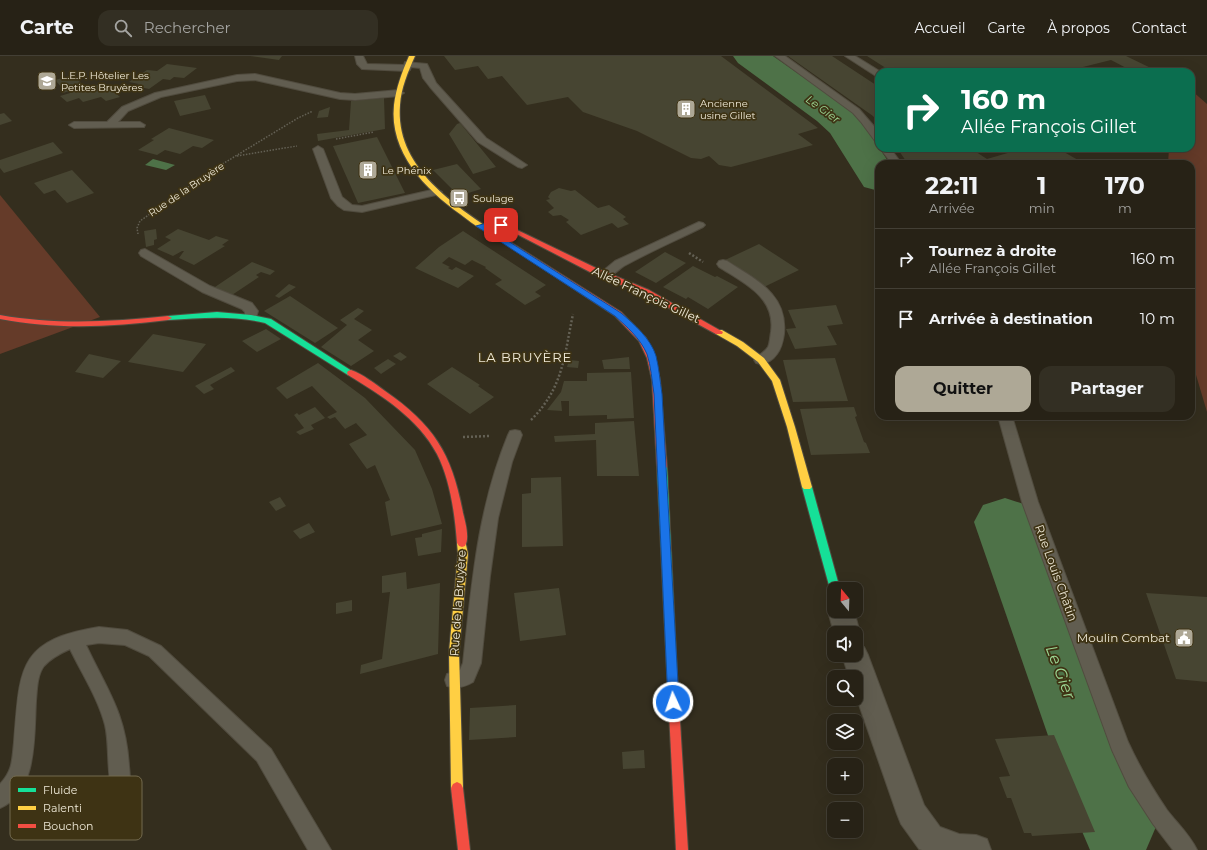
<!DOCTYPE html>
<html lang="fr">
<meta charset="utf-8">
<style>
:root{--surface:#272216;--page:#332f23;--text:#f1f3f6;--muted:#a4a4a1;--line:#433f35;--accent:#aea896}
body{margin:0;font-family:Montserrat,sans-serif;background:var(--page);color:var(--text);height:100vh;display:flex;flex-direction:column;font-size:15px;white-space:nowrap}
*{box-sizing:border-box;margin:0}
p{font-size:13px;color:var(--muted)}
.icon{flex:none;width:22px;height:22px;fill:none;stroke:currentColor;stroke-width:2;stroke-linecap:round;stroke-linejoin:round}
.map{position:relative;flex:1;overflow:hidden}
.sheet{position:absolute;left:875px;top:104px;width:320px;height:260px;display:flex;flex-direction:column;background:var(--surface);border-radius:12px;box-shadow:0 4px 16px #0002,0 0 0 1px var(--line)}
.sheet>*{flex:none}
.banner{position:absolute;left:875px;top:12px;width:320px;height:84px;border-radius:12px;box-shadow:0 4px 16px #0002,0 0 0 1px var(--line);background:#0b6e4f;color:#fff;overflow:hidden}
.needle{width:26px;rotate:341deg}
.controls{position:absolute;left:827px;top:526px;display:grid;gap:8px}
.controls a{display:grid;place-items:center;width:36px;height:36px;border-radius:8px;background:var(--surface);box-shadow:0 4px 16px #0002,0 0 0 1px var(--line);font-size:20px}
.pin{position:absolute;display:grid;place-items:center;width:34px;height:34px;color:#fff;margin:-17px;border-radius:8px;box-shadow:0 2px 6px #0006}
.me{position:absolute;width:44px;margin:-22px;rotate:357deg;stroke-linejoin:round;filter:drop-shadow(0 0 3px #0008)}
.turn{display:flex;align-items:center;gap:14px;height:84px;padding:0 20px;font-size:18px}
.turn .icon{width:52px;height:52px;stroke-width:2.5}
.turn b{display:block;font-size:28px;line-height:34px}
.eta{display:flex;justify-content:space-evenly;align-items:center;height:68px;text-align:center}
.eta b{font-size:24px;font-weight:700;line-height:28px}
.cta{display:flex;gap:8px;margin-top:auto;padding:8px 20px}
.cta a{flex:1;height:46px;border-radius:12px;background:var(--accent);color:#111;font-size:16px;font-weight:700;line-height:46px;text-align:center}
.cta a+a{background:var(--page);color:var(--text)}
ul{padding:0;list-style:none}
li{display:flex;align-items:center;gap:12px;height:60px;padding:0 20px;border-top:1px solid var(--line)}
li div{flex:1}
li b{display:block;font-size:15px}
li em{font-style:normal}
header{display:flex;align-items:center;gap:24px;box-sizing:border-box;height:56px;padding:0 20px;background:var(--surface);border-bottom:1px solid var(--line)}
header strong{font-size:19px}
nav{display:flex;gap:22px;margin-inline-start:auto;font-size:14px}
.search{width:280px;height:36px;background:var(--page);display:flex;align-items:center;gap:10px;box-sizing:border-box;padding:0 14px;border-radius:12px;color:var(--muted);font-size:15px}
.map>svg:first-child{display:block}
</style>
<header>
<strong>Carte</strong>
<div class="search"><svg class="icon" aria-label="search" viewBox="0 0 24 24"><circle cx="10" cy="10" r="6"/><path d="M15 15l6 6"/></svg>Rechercher</div>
<nav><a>Accueil</a><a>Carte</a><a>À propos</a><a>Contact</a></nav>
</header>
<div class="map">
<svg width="1207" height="794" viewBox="0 0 1207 794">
<rect width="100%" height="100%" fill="#342e1e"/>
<g fill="#653b29">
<path d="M1191 34 1207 48V356L1191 302V108H1168L1169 92H1191Z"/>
<path d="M0 139 100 261 0 298Z"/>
</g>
<path fill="#4e7248" d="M153 103 175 109 166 114 145 109Z"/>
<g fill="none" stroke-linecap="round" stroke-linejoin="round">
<g fill="#4e7248" fill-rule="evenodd">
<path d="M733 0H773L843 49 859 62 890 108H879V135L864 131 830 77 817 65 738 7Z"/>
<path d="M1005 442 1027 449 1036 466 1158 766 1146 794H1090L1078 766 974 466 983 449Z"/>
</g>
</g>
<g fill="#474532">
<path d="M250 0H282L279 4Z"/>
<path d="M444 0H721L818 72 798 78 813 89 731 111 719 109 709 100 701 103 691 102 637 75 583 56 568 41 527 49 502 20 488 23 478 10 455 14Z"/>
<path d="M788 0H832L879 31V68L873 60Z"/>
<path d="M867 0H1126L1157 15 1134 16 1111 4 1079 12 1086 16H892Z"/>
<path d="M167 8 197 12 184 22 174 21 170 24 163 23 149 33 135 30 139 28 129 26 147 14 157 15Z"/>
<path d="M73 19 82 28 72 31 76 33 63 37 61 34H64L55 24Z"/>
<path d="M104 27 120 41 106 45 101 41 83 46 79 42 67 46 60 40Z"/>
<path d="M205 39 211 53 180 60 174 45Z"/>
<path d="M384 42 385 73 318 85 317 78 349 74 351 45Z"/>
<path d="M330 51 328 61 317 62 319 55Z"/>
<path d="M4 57 12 65 0 69V58Z"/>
<path d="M460 67 496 111 473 118 472 116 449 78 457 68Z"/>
<path d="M169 72 214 84 202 92 193 90 180 98 165 94 157 99 138 94 154 84 151 83Z"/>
<path d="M377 81 405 137 358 147 333 90Z"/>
<path d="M53 86 63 97 4 117 0 112V104Z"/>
<path d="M897 92H970L987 103 1025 92H1057L1085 108H908Z"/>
<path d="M457 108 481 133 459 140 433 114Z"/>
<path d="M72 114 94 137 67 147 55 134 44 138 34 127Z"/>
<path d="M559 132 571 135 575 134 598 152 609 149 626 161 623 163 629 168 618 172 612 167 581 179 566 166 569 164 561 159 553 160 548 156 554 152 546 144 550 143 548 141 551 136Z"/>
<path d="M156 173 157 183 154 184V189L146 191 144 175Z"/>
<path d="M178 173 209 184 216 180 229 184 222 189 225 190 194 209 179 202 184 195H182L173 200 157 193 171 184 165 181Z"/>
<path d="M463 175 546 229 535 236 541 240 525 249 495 228 502 224 485 212 486 211 472 204 465 209 449 201 442 207 450 211 448 212 452 214 456 211 474 220 458 232 415 212 439 191Z"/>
<path d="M759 188 799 214 764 231 725 204Z"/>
<path d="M665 196 686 207 656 227 635 216Z"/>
<path d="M252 206 275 215 270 219 261 216 256 219 259 221 229 241 212 233Z"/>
<path d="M693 210 715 221 717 220 738 231 708 253 688 241 686 243 663 231Z"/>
<path d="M289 228 296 231 279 242 275 240Z"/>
<path d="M290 240 338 272 315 287 264 255Z"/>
<path d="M836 249 843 268 827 270 837 289 795 293 786 273 796 272 788 254Z"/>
<path d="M358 252 364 255 354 263 372 274 358 284 374 295 351 310 321 291 347 269 340 264Z"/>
<path d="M266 273 281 283 257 296 242 285Z"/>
<path d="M153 278 206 288 183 316 128 306Z"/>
<path d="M400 296 407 301 401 305 393 300Z"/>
<path d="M89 298 121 305 103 322 75 316Z"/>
<path d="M629 301 630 313H604L602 304Z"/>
<path d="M835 302 848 345 793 346 783 304Z"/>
<path d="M388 303 396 308 381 318 374 312Z"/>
<path d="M569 304 579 305 578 312 567 311Z"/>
<path d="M318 307 365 342 415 394 432 433 442 468 391 480 385 446 390 444 375 409 367 413 349 388 367 379 356 367 345 373 335 361 330 363 327 361 337 356 312 330 287 343 276 332Z"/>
<path d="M231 311 235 315 210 329 214 333 204 338 195 330Z"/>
<path d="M452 311 480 329 478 330 494 341 470 358 427 328Z"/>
<path d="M631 316 634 362 607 363V359L569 360V345H561L562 355 547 354 561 336 564 325H587V317Z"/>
<path d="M315 351 325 362 311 369 314 373 300 379 296 376 304 372 294 359 297 357 299 359Z"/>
<path d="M854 351 857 360 855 361 864 386 866 387 870 397 811 399 800 353Z"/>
<path d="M634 365 639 420H597L596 384 555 386 554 380 595 378V367Z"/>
<path d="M561 421 563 490 522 491V438L531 437V422Z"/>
<path d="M280 441 286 450 276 455 269 446Z"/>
<path d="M309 467 315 476 300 483 293 475Z"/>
<path d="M442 473 441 496 418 500 415 482 422 481V478Z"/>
<path d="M406 516 407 533 440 527 438 598 360 618 361 609 382 603 390 536 382 537V520Z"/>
<path d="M559 532 566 579 520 585 514 537Z"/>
<path d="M1146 537 1207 541V626L1176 623Z"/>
<path d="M352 544V555L336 558V547Z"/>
<path d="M516 649V681L469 684 470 652Z"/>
<path d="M1054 679 1095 776 1032 780 1031 777H1024L1011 742H1007L999 721 1010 720 995 683Z"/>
<path d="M644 694 645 712 623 713 622 696Z"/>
</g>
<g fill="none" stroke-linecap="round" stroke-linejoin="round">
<defs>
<g id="lane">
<path d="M355 0H363L367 8 404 9 405 6 427 8 436 27 486 82 527 109 522 112 518 111 478 86 430 31 423 22 420 12 411 11 410 14 407 15 362 13 357 8Z"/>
<path d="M775 0H785L859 53 879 76V86L875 85 861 66 853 57Z"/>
<path d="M845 0H855L881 16H879V22Z"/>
<path d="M255 18 340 37 355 38 399 34 404 37 399 40 355 44 340 43 255 24 237 25 161 41 128 55 118 66H140L145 69 144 71 74 72 69 69 74 66H107L122 51 155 37 237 19Z"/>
<path d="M318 90 323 93 342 141 352 149 362 150 436 133 442 136 440 138 362 156 344 154 338 150 331 142 313 93Z"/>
<path d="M880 92H890L902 108H892Z"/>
<path d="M699 166 703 167 705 169 703 171C677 184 649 196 624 210 616 215 610 224 600 222L598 219 615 205Z"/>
<path d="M145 193 210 230 252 247 258 255 256 262H246L245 259V256L242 253 202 236 141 200 139 197 141 194Z"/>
<path d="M723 204 727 205C756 224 788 238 784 278 783 285 782 291 777 298 772 305 765 309 756 307L754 304C758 299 764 297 768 291 770 287 770 281 771 276 776 241 744 227 719 211L717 208 719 205Z"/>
<path d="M998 360H1012L1038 446 1128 686C1139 710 1152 732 1167 754 1177 767 1190 779 1197 794H1173L1153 768 1129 731 1112 694 1022 446Z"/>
<path d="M515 374 520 375 522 379 512 406 498 462 490 520 481 607 473 626C465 631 457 633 447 630L445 624 447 618 460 614 463 607C472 527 477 455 508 379L510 375Z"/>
<path d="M99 571 127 574 161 590 271 693 331 794H308L257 705 149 600 125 589 99 587 86 589C107 634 126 657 129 710 130 719 131 728 127 737L120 740 113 737C106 720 110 690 105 669 98 642 82 618 70 593 61 597 50 603 44 610 37 619 37 634 36 645 34 679 38 736 0 752V728C13 714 12 704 14 686 20 613 17 584 99 571Z"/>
</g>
<g id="street">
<path d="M832 547H834V555H854L860 577 856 585V577H834L828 555Z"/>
<path d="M856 588 864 591 868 599 924 749 940 771 959 778 976 779 987 783 991 794H922L919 793 901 768 897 758 856 640V621H849L842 599H856Z"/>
</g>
<g id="fast">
<path d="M217 256 251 259 271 263 355 317 354 319H348L265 267C232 259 202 262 168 264L164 262 168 260Z"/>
<path d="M662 408 667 411 677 617 676 620 672 622 668 620 667 617 657 411Z"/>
<path d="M807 428 810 429 812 431 840 533H834V537L831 536 830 533 802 431 804 429Z"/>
</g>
<g id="slow">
<path d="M409 0H415C408 16 401 32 400 49 395 109 450 146 493 175V177C486 179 467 163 460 158 425 133 389 96 394 49 396 32 402 16 409 0Z"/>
<path d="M716 274H722L743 286 764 302 780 324 795 371 812 431 810 433H804L802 431 787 371 772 325 758 306 737 290 716 278 715 276Z"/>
<path d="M462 483 465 484 468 498 459 596 463 732 461 736 457 738 453 736 451 732 449 596 458 498 457 487 459 484Z"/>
</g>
<g id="jam">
<path d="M493 165 513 172 596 212 649 234 723 276 722 278H716L643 238 590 216 509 174 491 168 490 167Z"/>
<path d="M491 174 621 256 646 282 655 302 660 324 667 411 665 413H659L657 411 652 324 647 302 639 285 615 260 489 177V175Z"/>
<path d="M0 259C56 269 111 266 168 260L172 262 168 264C111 271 56 274 0 263Z"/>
<path d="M351 314C363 318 375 328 385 335 434 369 452 398 463 457 465 465 470 482 465 490L462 491 459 490 457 487C455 459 450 423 437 398 418 362 381 339 348 319L347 317 348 315Z"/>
<path d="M672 612 676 614 677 617 688 794H676L667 617 668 614Z"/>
<path d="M457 726 461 728 463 732 470 794H458L451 732 453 728Z"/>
</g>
</defs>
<use href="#lane" stroke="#514c3f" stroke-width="2"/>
<use href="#street" stroke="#514c3f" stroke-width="2"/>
<use href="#fast" stroke="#514c3f" stroke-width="2"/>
<use href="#slow" stroke="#514c3f" stroke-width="2"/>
<use href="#jam" stroke="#514c3f" stroke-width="2"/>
<g stroke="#646155" stroke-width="1.5" stroke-dasharray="1.5 1.5" stroke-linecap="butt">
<path d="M336 83 374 76"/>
<path d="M237 100 297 90"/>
<path d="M138 178 137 172 140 165 211 115 298 62 313 55"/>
</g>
<g stroke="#646155" stroke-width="2.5" stroke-dasharray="2 2" stroke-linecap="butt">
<path d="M689 197 703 206"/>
<path d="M531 364C563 332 564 301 573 258"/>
<path d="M463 381 490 380"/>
</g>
<use href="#lane" fill="#615d50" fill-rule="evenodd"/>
<use href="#street" fill="#615d50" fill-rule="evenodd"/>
<use href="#fast" fill="#16e098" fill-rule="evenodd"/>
<use href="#slow" fill="#ffcf43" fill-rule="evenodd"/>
<use href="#jam" fill="#f24e42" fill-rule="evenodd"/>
</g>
<path fill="#1a73e8" stroke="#114b97" d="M494 165 505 169 501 171 494 169 486 171 621 257C634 268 651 283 656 300 659 312 660 325 662 338L679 646 677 650 673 651 669 650 668 646 654 338C652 325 651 310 647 298 640 282 627 271 615 260L476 170Z"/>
<defs>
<symbol id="school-square" viewBox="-11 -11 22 22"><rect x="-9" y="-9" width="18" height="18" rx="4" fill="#aea896" stroke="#3e3314"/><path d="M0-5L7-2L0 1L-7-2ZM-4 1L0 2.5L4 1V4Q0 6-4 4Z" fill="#fff"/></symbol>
<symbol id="building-square" viewBox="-11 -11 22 22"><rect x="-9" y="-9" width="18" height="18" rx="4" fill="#aea896" stroke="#3e3314"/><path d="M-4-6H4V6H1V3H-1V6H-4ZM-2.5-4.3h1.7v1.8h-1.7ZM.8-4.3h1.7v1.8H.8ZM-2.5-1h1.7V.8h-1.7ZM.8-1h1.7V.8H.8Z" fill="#fff"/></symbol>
<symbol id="bus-square" viewBox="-11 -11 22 22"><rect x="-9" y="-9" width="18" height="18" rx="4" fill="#aea896" stroke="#3e3314"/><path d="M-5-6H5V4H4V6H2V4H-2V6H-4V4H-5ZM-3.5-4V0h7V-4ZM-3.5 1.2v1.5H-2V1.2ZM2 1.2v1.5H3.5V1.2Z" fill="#fff"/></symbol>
<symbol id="civic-square" viewBox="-11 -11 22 22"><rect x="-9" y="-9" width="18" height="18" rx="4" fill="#aea896" stroke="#3e3314"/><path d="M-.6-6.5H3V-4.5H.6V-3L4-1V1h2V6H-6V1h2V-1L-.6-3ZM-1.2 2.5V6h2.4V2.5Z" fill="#fff"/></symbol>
</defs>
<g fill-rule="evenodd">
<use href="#school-square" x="36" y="14" width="22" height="22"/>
<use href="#building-square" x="675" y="42" width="22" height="22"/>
<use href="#building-square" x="357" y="103" width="22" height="22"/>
<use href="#bus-square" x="448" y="131" width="22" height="22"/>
<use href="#civic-square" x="1173" y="571" width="22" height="22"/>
</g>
<g text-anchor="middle" stroke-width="3.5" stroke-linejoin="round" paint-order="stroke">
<g font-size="10" fill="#efe9d7" stroke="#3e3314" text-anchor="start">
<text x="61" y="23">L.E.P. Hôtelier Les<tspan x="61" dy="12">Petites Bruyères</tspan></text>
<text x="700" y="51">Ancienne<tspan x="700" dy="12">usine Gillet</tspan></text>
<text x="382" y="118">Le Phénix</text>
<text x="473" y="146">Soulage</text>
</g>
<g font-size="10" fill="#efe9d7" stroke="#3e3314">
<text transform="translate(186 133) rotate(-34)" y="4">Rue de la Bruyère</text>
</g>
<g font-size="11" font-style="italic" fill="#9dda96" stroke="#3e3314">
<text transform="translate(823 53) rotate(36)" y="4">Le Gier</text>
</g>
<g font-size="12" fill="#efe9d7" stroke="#3e3314">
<text transform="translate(646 239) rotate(25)" y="4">Allée François Gillet</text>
<text transform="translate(1056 517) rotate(70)" y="4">Rue Louis Châtin</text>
<text transform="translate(458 547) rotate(-86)" y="4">Rue de la Bruyère</text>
</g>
<g font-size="12" fill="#efe9d7" stroke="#3e3314" text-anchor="end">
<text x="1170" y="586">Moulin Combat</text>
</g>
<g font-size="13" letter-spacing="1" fill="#efe9d7" stroke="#3e3314">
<text x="525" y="306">LA BRUYÈRE</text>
</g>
<g font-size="16" font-style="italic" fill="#9dda96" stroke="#3e3314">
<text transform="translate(1061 616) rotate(69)" y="6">Le Gier</text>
</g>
</g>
<rect x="10" y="720" width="132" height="64" rx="6" fill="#3e3314" stroke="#736a4e" stroke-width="1"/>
<rect x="18" y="732" width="18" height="4" fill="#16e098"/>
<rect x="18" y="750" width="18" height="4" fill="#ffcf43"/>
<rect x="18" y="768" width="18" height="4" fill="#f24e42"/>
<g font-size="11" fill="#efe9d7">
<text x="43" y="738">Fluide</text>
<text x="43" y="756">Ralenti</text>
<text x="43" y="774">Bouchon</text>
</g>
</svg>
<div class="controls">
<a><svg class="needle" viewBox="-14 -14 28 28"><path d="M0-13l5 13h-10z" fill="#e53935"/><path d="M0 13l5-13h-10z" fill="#a4a4a1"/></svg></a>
<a><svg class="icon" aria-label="sound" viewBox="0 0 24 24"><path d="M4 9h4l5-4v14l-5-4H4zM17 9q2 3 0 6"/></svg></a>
<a><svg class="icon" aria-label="search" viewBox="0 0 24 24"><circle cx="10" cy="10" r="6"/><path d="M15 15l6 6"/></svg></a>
<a><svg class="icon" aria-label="layers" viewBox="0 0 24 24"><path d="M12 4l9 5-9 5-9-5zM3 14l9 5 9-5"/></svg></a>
<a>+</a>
<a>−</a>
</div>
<div class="pin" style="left:501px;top:169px;background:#d93025"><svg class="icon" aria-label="arrive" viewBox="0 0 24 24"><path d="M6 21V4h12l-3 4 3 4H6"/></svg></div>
<svg class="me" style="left:673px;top:646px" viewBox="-20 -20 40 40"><circle r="17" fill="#1a73e8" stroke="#fff" stroke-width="3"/><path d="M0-11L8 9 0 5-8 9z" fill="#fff"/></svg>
<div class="banner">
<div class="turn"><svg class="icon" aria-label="right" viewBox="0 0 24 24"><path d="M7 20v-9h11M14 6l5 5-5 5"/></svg><div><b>160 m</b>Allée François Gillet</div></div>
</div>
<section class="sheet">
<div class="eta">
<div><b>22:11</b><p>Arrivée</p></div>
<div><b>1</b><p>min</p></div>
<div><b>170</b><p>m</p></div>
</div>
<ul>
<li><svg class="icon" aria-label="right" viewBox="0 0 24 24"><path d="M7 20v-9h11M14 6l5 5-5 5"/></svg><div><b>Tournez à droite</b><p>Allée François Gillet</p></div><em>160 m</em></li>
<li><svg class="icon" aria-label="arrive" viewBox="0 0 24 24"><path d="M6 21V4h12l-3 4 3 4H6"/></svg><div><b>Arrivée à destination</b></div><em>10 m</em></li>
</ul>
<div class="cta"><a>Quitter</a><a>Partager</a></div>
</section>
</div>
